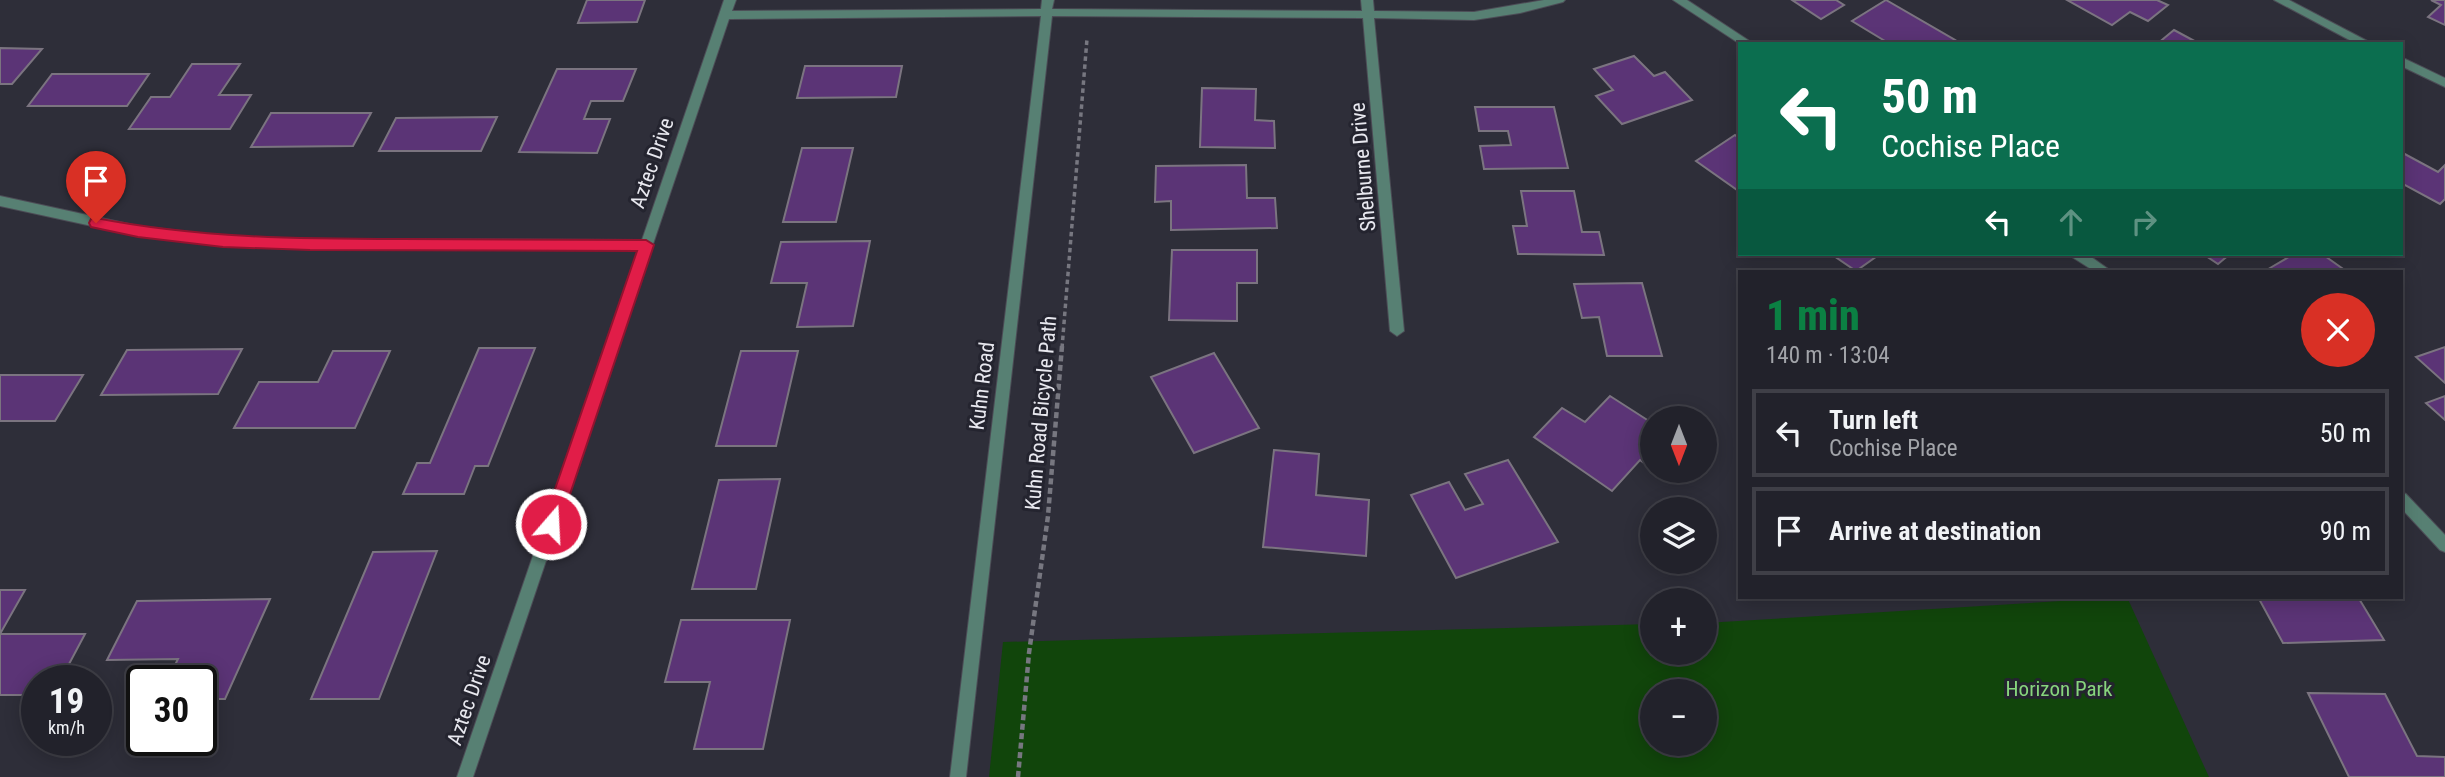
<!DOCTYPE html>
<meta charset="utf-8">
<style>
:root{--surface:#22222b;--page:#2a2a33;--text:#f1f3f6;--muted:#a2a4a9;--line:#3f3f47;--accent:#0b8043}
body{margin:0;font-family:"Roboto Condensed",sans-serif;background:var(--page);color:var(--text);height:100vh;display:flex;flex-direction:column;font-size:26px;white-space:nowrap}
*{box-sizing:border-box;margin:0}
p{font-size:23px;color:var(--muted)}
.icon{flex:none;width:38px;height:38px;fill:none;stroke:currentColor;stroke-width:2;stroke-linecap:round;stroke-linejoin:round}
.map{position:relative;flex:1;overflow:hidden}
.details{position:absolute;left:1738px;top:270px;width:665px;height:329px;display:flex;flex-direction:column;background:var(--surface);border-radius:0px;box-shadow:0 4px 18px #0003,0 0 0 2px var(--line)}
.details>*{flex:none}
.banner{position:absolute;left:1738px;top:42px;width:665px;height:214px;border-radius:0px;box-shadow:0 4px 18px #0003,0 0 0 2px var(--line);background:#0b6e4f;color:#fff;overflow:hidden}
.needle{width:46px;rotate:180deg}
.fabs{position:absolute;left:1640px;top:406px;display:grid;gap:14px}
.fabs a{display:grid;place-items:center;width:77px;height:77px;border-radius:50%;background:var(--surface);box-shadow:0 4px 18px #0003,0 0 0 2px var(--line);font-size:35px}
.speed{position:absolute;left:21px;top:665px;display:flex;gap:14px;font-size:35px;font-weight:700;text-align:center}
.speed>*{display:grid;place-content:center;width:91px;height:91px;border-radius:50%;background:var(--surface);box-shadow:0 4px 18px #0003,0 0 0 2px var(--line);line-height:1}
.speed small{font-size:18px;font-weight:400}
.speed .limit{border:4px solid #111;border-radius:10px;background:#fff;color:#111}
.pin{position:absolute;display:grid;place-items:center;width:60px;height:60px;color:#fff;margin:-72px -30px;border-radius:50% 50% 50% 0;rotate:-45deg;box-shadow:0 0 7px #0007}
.pin .icon{rotate:45deg}
.me{position:absolute;width:77px;margin:-38px;rotate:19deg;stroke-linejoin:round;filter:drop-shadow(0 0 5px #0008)}
.turn{display:flex;align-items:center;gap:24px;height:147px;padding:0 28px;font-size:32px}
.turn .icon{width:91px;height:91px;stroke-width:2.5}
.turn b{display:block;font-size:49px;line-height:60px}
.lanes{display:flex;align-items:center;height:66px;padding:0 28px;background:#0003;justify-content:center;gap:35px;direction:ltr}
.lanes .off{opacity:.35}
.round{display:grid;place-items:center;flex:none;width:74px;height:74px;border-radius:37px;background:var(--page)}
.overview{display:flex;align-items:center;justify-content:space-between;height:119px;padding:0 28px}
h1{font-size:42px;font-weight:800;line-height:52px;color:var(--accent)}
ul{padding:0;list-style:none}
li{display:flex;align-items:center;gap:21px;height:88px;margin:0 14px 10px;padding:0 14px;border:4px solid var(--line);border-radius:0px}
li div{flex:1}
li b{display:block;font-size:26px}
li em{font-style:normal}
.map>svg:first-child{display:block}
</style>
<div class="map">
<svg width="2445" height="777" viewBox="0 0 2445 777">
<rect width="100%" height="100%" fill="#2e2e39"/>
<path fill="#11450b" fill-rule="evenodd" d="M2127 597 2209 777H989L1003 642 1652 624V653H1704L1705 623ZM1652 691H1704V744H1652Z"/>
<g fill="#5b3476" stroke="#7b7480" stroke-width="2">
<path d="M587 0H645L637 22 578 23Z"/>
<path d="M1792 0H1836L1844 5 1821 19Z"/>
<path d="M1886 0 1955 40 1950 44H1890L1852 21Z"/>
<path d="M2067 0H2157L2168 5 2148 21 2130 12 2112 25Z"/>
<path d="M2431 0H2445V25L2428 17 2441 5Z"/>
<path d="M2174 30 2200 44H2157Z"/>
<path d="M0 48 42 49 12 84H0Z"/>
<path d="M1634 56 1654 76 1665 72 1692 100 1622 124 1596 96 1613 90 1594 69Z"/>
<path d="M192 64H240L219 95H251L230 129H129L151 97H170Z"/>
<path d="M805 66H902L896 97 797 98Z"/>
<path d="M557 69H636L623 101H591L584 119H610L597 153 519 152Z"/>
<path d="M52 74H149L127 106H28Z"/>
<path d="M1202 88 1256 89 1255 120 1274 121 1275 148 1200 147Z"/>
<path d="M1475 107H1554L1568 168 1484 169 1480 146 1511 145 1508 131H1479Z"/>
<path d="M271 113H371L353 146 251 147Z"/>
<path d="M497 117 481 151H379L396 118Z"/>
<path d="M1735 135 1740 139V192L1696 161Z"/>
<path d="M802 148H853L836 222H783Z"/>
<path d="M2401 152 2438 172 2445 165V199L2440 204 2401 183Z"/>
<path d="M1246 165 1247 198H1275L1277 228 1171 230V201L1155 202 1156 166Z"/>
<path d="M1521 191H1574L1582 232H1599L1604 255 1518 254 1513 226H1527Z"/>
<path d="M870 241 853 326 797 327 807 283H771L781 242Z"/>
<path d="M1172 250H1257V283H1237V321L1169 320Z"/>
<path d="M1831 254H1880L1856 271Z"/>
<path d="M2203 254H2230L2218 264Z"/>
<path d="M2294 254H2322L2346 271H2274L2270 268Z"/>
<path d="M1642 283 1662 356H1607L1599 317 1582 318 1574 284Z"/>
<path d="M2445 347V383L2416 357Z"/>
<path d="M479 348H535L488 466H475L464 494H403L417 463H430Z"/>
<path d="M242 349 218 394 101 395 127 350Z"/>
<path d="M333 351H390L355 428H234L259 382H318Z"/>
<path d="M741 351H798L776 446H716Z"/>
<path d="M1214 353 1259 428 1194 453 1151 377Z"/>
<path d="M0 375H83L55 421H0Z"/>
<path d="M1610 396 1652 423V469L1640 460 1612 491 1534 437 1562 408 1585 422Z"/>
<path d="M2445 396V420L2426 403Z"/>
<path d="M1274 450 1319 454 1316 495 1369 500 1366 556 1263 547Z"/>
<path d="M1508 460 1558 542 1456 578 1411 495 1449 482 1465 510 1483 504 1465 474Z"/>
<path d="M780 479 756 589H692L719 480Z"/>
<path d="M437 551 379 699H311L373 552Z"/>
<path d="M0 590H25L0 634Z"/>
<path d="M2258 597H2358L2384 640 2283 643Z"/>
<path d="M270 599 225 699H201V681H167L178 659 107 660 137 601Z"/>
<path d="M681 620H790L763 749H694L710 682H665Z"/>
<path d="M0 634H85L60 681H37V695H0Z"/>
<path d="M2308 693 2385 694 2417 756 2445 757V777H2349Z"/>
</g>
<g fill="none" stroke-linecap="round" stroke-linejoin="round">
<defs>
<g id="street">
<path d="M724 0H736L732 11 1041 9 1042 0H1054L1052 9 1362 11 1361 0H1373L1374 11 1474 12 1544 0H1565L1563 2 1520 13 1474 20 1374 18 1404 331 1397 336 1390 331 1363 18 1052 16 966 777H950L1041 16 729 19 473 777H457L638 250 310 249 223 246 138 236 0 206V196L138 226 223 236 310 239 642 240Z"/>
<path d="M1673 0H1687L1754 44H1740Z"/>
<path d="M2274 0H2289L2373 44H2357Z"/>
<path d="M2401 57 2445 78V87L2401 66Z"/>
<path d="M2071 254H2087L2111 271H2094L2072 257Z"/>
<path d="M2401 492 2406 494 2445 535V552L2440 550 2401 508Z"/>
</g>
</defs>
<use href="#street" stroke="#4c4c56" stroke-width="2"/>
<path stroke="#777780" stroke-width="3.5" stroke-dasharray="4.5 3.5" stroke-linecap="butt" d="M1062 348 1087 39"/>
<path stroke="#777780" stroke-width="4.5" stroke-dasharray="6 3.5" stroke-linecap="butt" d="M1018 777 1029 653 1048 516 1062 346"/>
<use href="#street" fill="#578073" fill-rule="evenodd"/>
</g>
<path fill="#e11d48" stroke="#92132f" stroke-width="2" d="M96 218C198 238 299 239 402 239 484 239 565 240 646 240L654 245 560 524 557 529 551 531 545 529 543 524 637 251 310 250 223 247 138 237 91 227 89 223 91 219Z"/>
<g text-anchor="middle" stroke-width="6" stroke-linejoin="round" paint-order="stroke">
<g font-size="21" fill="#e8e8ef" stroke="#24242f">
<text transform="translate(652 163) rotate(-71)" y="7">Aztec Drive</text>
<text transform="translate(1363 167) rotate(-95)" y="7">Shelburne Drive</text>
<text transform="translate(982 386) rotate(-83)" y="7">Kuhn Road</text>
<text transform="translate(1041 413) rotate(-85)" y="7">Kuhn Road Bicycle Path</text>
<text transform="translate(469 700) rotate(-71)" y="7">Aztec Drive</text>
</g>
<g font-size="21" fill="#87d57d" stroke="#24242f">
<text x="2059" y="696">Horizon Park</text>
</g>
</g>
</svg>
<div class="fabs">
<a><svg class="needle" viewBox="-14 -14 28 28"><path d="M0-13l5 13h-10z" fill="#e53935"/><path d="M0 13l5-13h-10z" fill="#a2a4a9"/></svg></a>
<a><svg class="icon" aria-label="layers" viewBox="0 0 24 24"><path d="M12 4l9 5-9 5-9-5zM3 14l9 5 9-5"/></svg></a>
<a>+</a>
<a>−</a>
</div>
<div class="speed"><div>19<small>km/h</small></div><div class="limit">30</div></div>
<div class="pin" style="left:96px;top:223px;background:#d93025"><svg class="icon" aria-label="arrive" viewBox="0 0 24 24"><path d="M6 21V4h12l-3 4 3 4H6"/></svg></div>
<svg class="me" style="left:551px;top:524px" viewBox="-20 -20 40 40"><circle r="17" fill="#e11d48" stroke="#fff" stroke-width="3"/><path d="M0-11L8 9 0 5-8 9z" fill="#fff"/></svg>
<div class="banner">
<div class="turn"><svg class="icon" aria-label="left" viewBox="0 0 24 24"><path d="M17 20v-9H6M10 6l-5 5 5 5"/></svg><div><b>50 m</b>Cochise Place</div></div>
<div class="lanes"><svg class="icon" aria-label="left" viewBox="0 0 24 24"><path d="M17 20v-9H6M10 6l-5 5 5 5"/></svg><svg class="icon off" aria-label="ahead" viewBox="0 0 24 24"><path d="M12 20V5M6 11l6-6 6 6"/></svg><svg class="icon off" aria-label="right" viewBox="0 0 24 24"><path d="M7 20v-9h11M14 6l5 5-5 5"/></svg></div>
</div>
<section class="details">
<div class="overview"><div><h1>1 min</h1><p>140 m · 13:04</p></div><a class="round" style="background:#d93025;color:#fff"><svg class="icon" aria-label="close" viewBox="0 0 24 24"><path d="M6 6l12 12M18 6L6 18"/></svg></a></div>
<ul>
<li><svg class="icon" aria-label="left" viewBox="0 0 24 24"><path d="M17 20v-9H6M10 6l-5 5 5 5"/></svg><div><b>Turn left</b><p>Cochise Place</p></div><em>50 m</em></li>
<li><svg class="icon" aria-label="arrive" viewBox="0 0 24 24"><path d="M6 21V4h12l-3 4 3 4H6"/></svg><div><b>Arrive at destination</b></div><em>90 m</em></li>
</ul>
</section>
</div>
